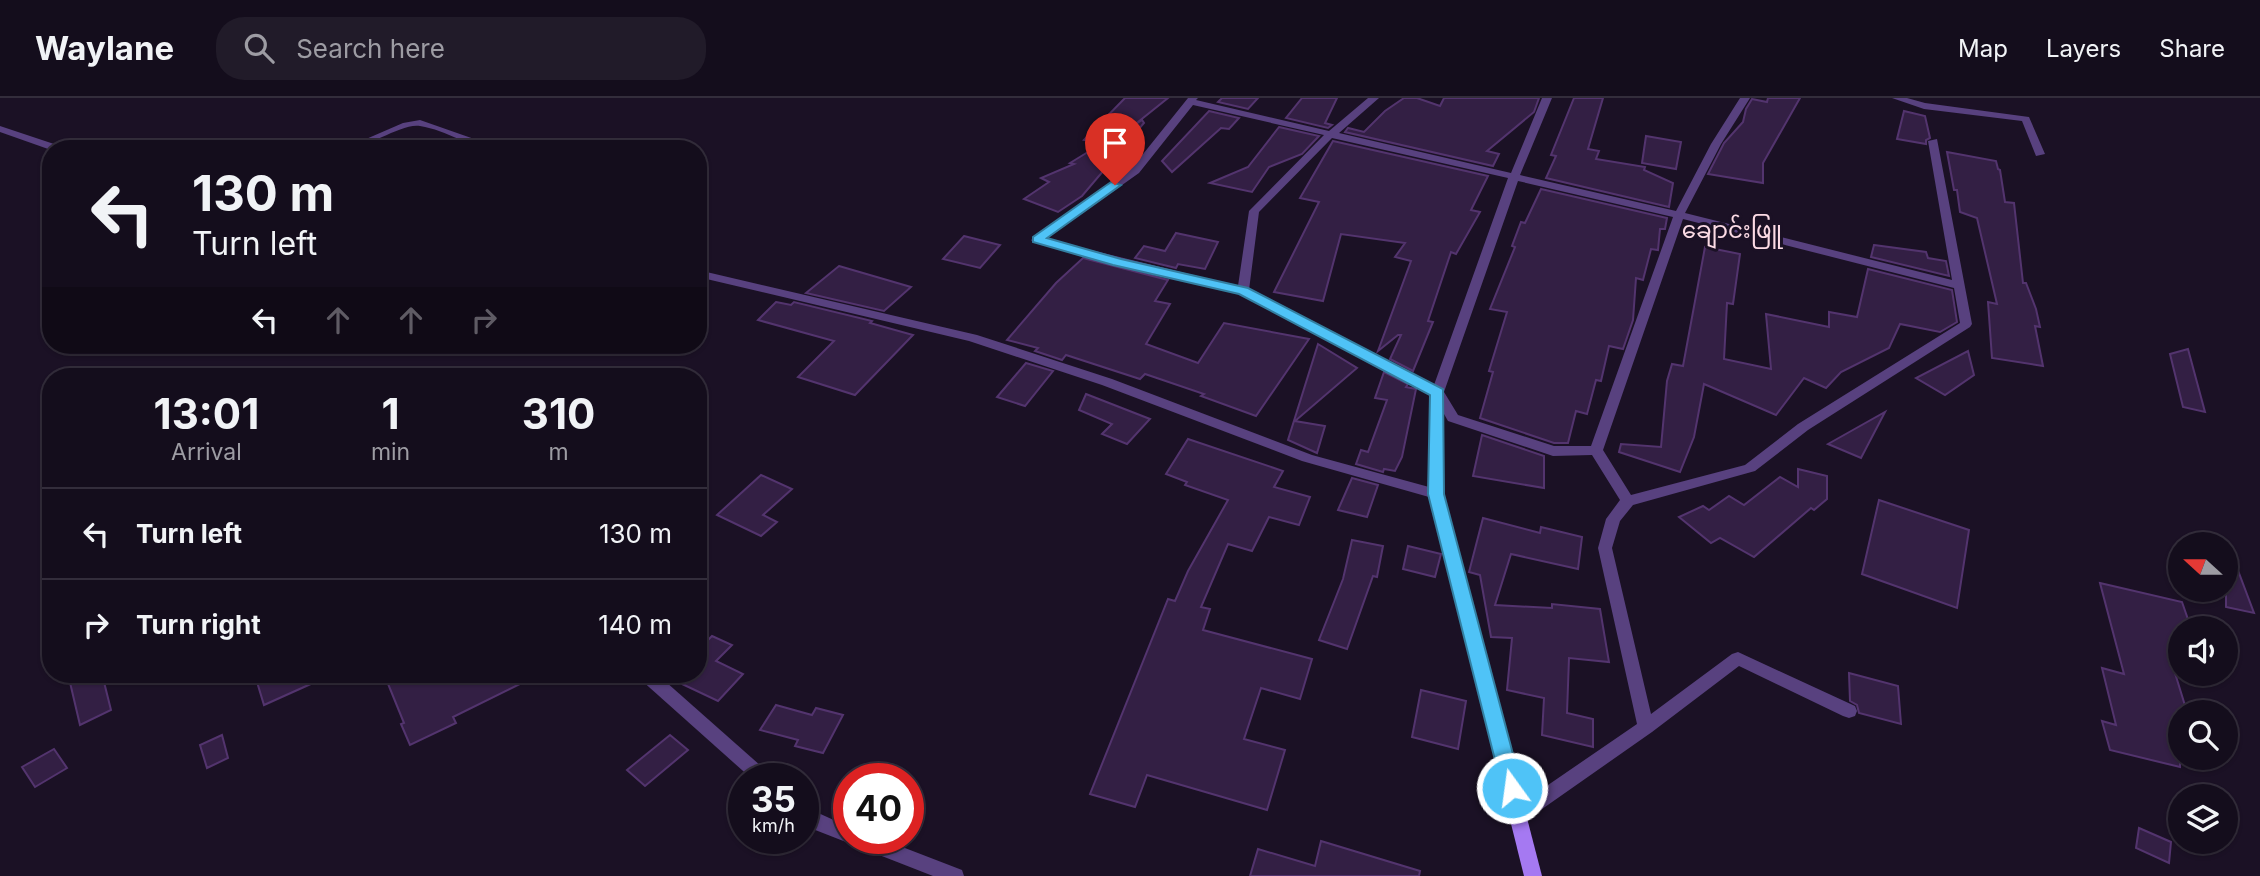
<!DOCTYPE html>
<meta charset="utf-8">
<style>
:root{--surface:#140d1c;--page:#211b29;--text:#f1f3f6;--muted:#9d9ca3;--line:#332d3b}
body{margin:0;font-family:Inter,"Noto Sans Myanmar",sans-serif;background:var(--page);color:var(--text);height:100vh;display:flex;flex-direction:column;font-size:26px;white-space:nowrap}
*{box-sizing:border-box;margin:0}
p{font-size:23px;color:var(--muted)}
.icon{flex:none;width:38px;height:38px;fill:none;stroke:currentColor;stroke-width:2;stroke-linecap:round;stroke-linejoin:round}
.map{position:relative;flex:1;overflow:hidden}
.sheet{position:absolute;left:42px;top:270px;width:665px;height:315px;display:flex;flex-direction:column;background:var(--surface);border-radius:28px;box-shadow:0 2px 5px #0004,0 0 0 2px var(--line)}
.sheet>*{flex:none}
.top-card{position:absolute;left:42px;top:42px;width:665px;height:214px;border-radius:28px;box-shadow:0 2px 5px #0004,0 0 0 2px var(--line);background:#140d1c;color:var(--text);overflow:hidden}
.needle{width:46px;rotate:291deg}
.controls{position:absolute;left:2168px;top:434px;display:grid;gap:14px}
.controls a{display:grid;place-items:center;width:70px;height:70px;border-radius:50%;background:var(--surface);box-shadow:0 2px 5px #0004,0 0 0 2px var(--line);font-size:35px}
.speed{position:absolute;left:728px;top:665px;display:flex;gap:14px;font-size:35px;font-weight:700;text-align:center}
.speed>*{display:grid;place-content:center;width:91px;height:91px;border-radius:50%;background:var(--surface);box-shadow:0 2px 5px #0004,0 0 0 2px var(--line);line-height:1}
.speed small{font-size:18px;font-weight:400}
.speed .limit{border:10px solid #d22;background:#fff;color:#111}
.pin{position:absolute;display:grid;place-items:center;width:60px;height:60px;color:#fff;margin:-72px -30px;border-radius:50% 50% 50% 0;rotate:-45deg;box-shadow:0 0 7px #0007}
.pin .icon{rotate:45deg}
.me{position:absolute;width:77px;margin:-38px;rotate:346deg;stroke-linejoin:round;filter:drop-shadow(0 0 5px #0008)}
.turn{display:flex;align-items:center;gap:24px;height:147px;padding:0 35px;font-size:32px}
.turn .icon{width:91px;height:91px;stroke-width:2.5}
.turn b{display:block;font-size:49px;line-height:60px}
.lanes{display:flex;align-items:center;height:66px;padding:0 35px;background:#0003;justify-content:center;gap:35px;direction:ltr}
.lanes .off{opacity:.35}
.eta{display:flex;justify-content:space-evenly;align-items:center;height:119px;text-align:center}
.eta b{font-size:42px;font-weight:700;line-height:49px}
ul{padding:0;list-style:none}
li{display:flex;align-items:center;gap:21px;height:91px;padding:0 35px;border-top:2px solid var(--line)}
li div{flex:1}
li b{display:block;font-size:26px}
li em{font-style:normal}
header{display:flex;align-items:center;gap:42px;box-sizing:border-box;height:98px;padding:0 35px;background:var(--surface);border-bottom:2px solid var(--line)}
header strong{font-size:33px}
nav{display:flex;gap:38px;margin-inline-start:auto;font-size:24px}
.search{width:490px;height:63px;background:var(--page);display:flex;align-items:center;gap:18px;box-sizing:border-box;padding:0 24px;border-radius:28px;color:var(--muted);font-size:26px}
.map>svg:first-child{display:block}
</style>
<header>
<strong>Waylane</strong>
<div class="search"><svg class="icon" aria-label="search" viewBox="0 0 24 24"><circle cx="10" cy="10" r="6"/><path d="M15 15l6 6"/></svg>Search here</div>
<nav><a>Map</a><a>Layers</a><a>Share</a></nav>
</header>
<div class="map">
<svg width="2260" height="778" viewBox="0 0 2260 778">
<rect width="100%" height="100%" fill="#1b1125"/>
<g fill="#331f44" stroke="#53346e" stroke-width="2">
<path d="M1125 0H1168L1133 28 1142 22 1144 25 1082 98 1058 114 1024 101 1049 84 1041 80 1074 66 1070 65 1101 46 1084 42Z"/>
<path d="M1222 0H1258L1248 11 1218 4Z"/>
<path d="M1302 0H1337L1325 25 1332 27 1328 30 1286 20Z"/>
<path d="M1404 0H1417L1440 8 1444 0H1539L1534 14 1487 53 1499 56 1493 68 1345 34 1348 30 1364 34 1385 13Z"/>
<path d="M1574 0H1603L1588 51 1599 53 1596 61 1645 69 1644 72 1673 85 1669 109 1546 80 1556 58 1551 57Z"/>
<path d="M1768 0H1800L1763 65V85L1708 76 1724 45 1743 24 1746 11 1752 1 1767 4Z"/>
<path d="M1209 13 1239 20 1229 31 1221 30 1172 74 1162 63Z"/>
<path d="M1904 13 1925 18 1930 40 1926 42V46L1897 41Z"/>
<path d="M1279 29 1319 38 1302 56 1269 69 1252 94 1210 85 1248 69Z"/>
<path d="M1646 38 1681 44 1676 71 1642 65Z"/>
<path d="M1333 43 1488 78 1471 112 1480 114 1456 156 1451 154 1428 223 1433 224 1413 273 1390 261 1401 237H1398L1378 253 1411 163 1395 159 1405 145 1341 136 1323 203 1274 194 1319 104 1300 100Z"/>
<path d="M1947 54 1996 63 1998 71 2000 72 2005 104 2014 105 2023 185H2026L2036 211 2040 229 2035 228 2043 268 1992 260 1988 204 1997 206 1977 120 1960 114 1957 92H1954Z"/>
<path d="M1541 91 1667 120 1665 131H1660L1658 152 1651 151 1643 182 1636 180 1633 222 1623 251 1609 248 1601 283 1596 282 1587 316 1576 313 1568 345H1554L1480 320 1493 274 1489 273 1507 214 1490 211 1515 149 1512 148 1521 124 1525 125Z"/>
<path d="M1176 135 1218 144 1205 171 1178 166 1176 170 1135 160 1144 148 1165 153Z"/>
<path d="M964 138 1000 147 980 170 943 161Z"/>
<path d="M1874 147 1926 154 1928 160 1946 163 1949 178 1871 159Z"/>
<path d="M1705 149 1740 156 1733 206 1727 205 1724 261 1771 271 1766 216 1829 229V214L1857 219 1868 171 1952 192 1957 224 1940 234 1900 226 1889 250 1841 274 1826 290 1804 280 1776 317 1704 286 1694 339 1680 374 1619 354 1621 346 1661 349 1667 283 1672 266 1683 268Z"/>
<path d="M1083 160 1168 182 1155 203 1170 206 1146 246 1198 265 1224 225 1309 241 1256 318 1201 298 1204 296 1145 276 1140 281 1066 257 1062 262 1035 253 1038 250 1007 242 1056 185Z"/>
<path d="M839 168 911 189 884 213 806 195Z"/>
<path d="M776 204 791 207 794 204 872 223 870 225 913 237 855 297 798 279 834 243 758 222Z"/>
<path d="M1318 246 1357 270 1295 323 1325 328 1317 355 1288 342Z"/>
<path d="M2188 251 2205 314 2183 309 2170 256Z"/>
<path d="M1968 253 1974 277 1945 297 1916 280Z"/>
<path d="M1026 265 1053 273 1025 308 997 299Z"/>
<path d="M1384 274 1408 286 1406 289 1416 291 1402 359 1395 373 1384 371 1383 374 1356 366 1361 352 1368 354 1387 302 1375 300Z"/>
<path d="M1086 296 1150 321 1127 346 1102 336 1112 326 1079 312Z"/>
<path d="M1885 314 1861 360 1828 346Z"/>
<path d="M1482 337 1544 358V390L1473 378Z"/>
<path d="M1188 341 1283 373 1274 389 1310 399 1299 427 1269 419 1252 453 1228 446 1201 509 1210 511 1203 532 1312 561 1300 601 1261 590 1244 641 1285 652 1267 712 1147 677 1135 709 1090 696 1168 501 1175 503 1188 473 1228 402 1185 387 1187 384 1166 376Z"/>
<path d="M1798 371 1827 378V401L1814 412 1811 410 1754 459 1720 440 1711 445 1679 419 1703 408 1709 412 1729 398 1744 407 1780 379 1798 389Z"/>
<path d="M761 377 792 391 763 417 777 424 761 438 717 417Z"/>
<path d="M1352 380 1378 387 1367 419 1338 412Z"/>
<path d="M1879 402 1969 432 1957 510 1862 476Z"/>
<path d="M1483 420 1540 435 1541 429 1582 439 1578 471 1511 456 1495 507 1552 510V506L1600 511 1609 564 1569 560 1567 615 1593 621V649L1542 637 1544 600 1507 592 1512 540 1491 539 1480 477 1469 474Z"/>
<path d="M1352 442 1383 448 1377 479 1373 478 1347 551 1319 542 1343 481Z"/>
<path d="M2226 446H2228L2254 515 2226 509Z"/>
<path d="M1408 448 1441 456 1435 479 1403 471Z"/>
<path d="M2100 485 2182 504 2191 530H2180V576L2175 575 2187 614H2180V669L2110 652 2102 623 2116 627 2102 570 2124 576Z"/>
<path d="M712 538 732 547 716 563 743 576 718 603 661 576H698V552Z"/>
<path d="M1849 575 1898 588 1901 626 1859 615 1857 607 1850 603Z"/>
<path d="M68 576H102L111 612 80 627Z"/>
<path d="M275 576H333L264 607 257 584Z"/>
<path d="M384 576H540L453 619 456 625 410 647 401 626 404 625Z"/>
<path d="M1421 592 1466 603 1458 651 1412 639Z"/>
<path d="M776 607 812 617 816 610 843 617 823 655 795 648 798 642 760 632Z"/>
<path d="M222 637 228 660 207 670 200 647Z"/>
<path d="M670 637 688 652 645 688 627 672Z"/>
<path d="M54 651 67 670 35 689 22 669Z"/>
<path d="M2139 730 2171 744 2169 765 2136 750Z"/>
<path d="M1321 743 1420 773 1419 778H1250L1258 751 1315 768Z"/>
</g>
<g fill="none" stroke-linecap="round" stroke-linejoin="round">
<g fill="#58417f" fill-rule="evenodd">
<path d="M1188 0H1198L1196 2 1329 33 1368 0H1379L1339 35 1511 75 1542 0H1552L1520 77 1676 113 1711 46 1740 0H1750L1721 46 1685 115 1952 182 1928 43 1937 41 1972 226 1970 229 1808 332 1755 373 1633 407 1620 423 1612 450 1651 616 1732 556 1738 554 1855 608 1857 613 1855 618 1849 620 1843 618 1739 568 1652 634 1525 723 1519 725 1513 723 1510 717 1513 711 1637 626 1598 450 1606 421 1620 402 1592 357 1553 358 1448 323 1444 316 1443 396 1436 401 1302 363 1102 287 969 243 698 179V172L977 237 1112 281 1312 357 1429 389 1432 296 1239 196 1114 166 1033 144 1031 142 1131 71ZM1193 7 1324 37 1249 113 1238 188 1046 141 1139 75ZM1332 40 1508 80 1434 287 1249 192 1259 114ZM1518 83 1673 119 1591 348H1554L1458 317 1444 294ZM1683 121 1954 190 1960 225 1798 326 1745 367 1631 397 1603 352Z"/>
<path d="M1892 0H1907L1925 5 2029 19 2045 56 2036 58 2022 23 1924 11Z"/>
<path d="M420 22 497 49 498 51C470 51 447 32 420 28 400 25 369 51 343 51L403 25Z"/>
<path d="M0 28 63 49 64 51 51 52 0 34Z"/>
<path d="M638 576H657L770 676 773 681H752L640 581Z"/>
<path d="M803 708 849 729V740H879L962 772 964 778H933L805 728Z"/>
</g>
<path fill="#a579f2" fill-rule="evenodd" d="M1436 391 1443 396 1542 778H1524L1429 396Z"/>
</g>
<path fill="#4fc3f7" stroke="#337fa1" stroke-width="2" d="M1111 84 1121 87 1047 140 1121 161 1248 190 1443 291 1444 396 1522 690 1519 696 1512 699 1505 696 1502 690 1428 396 1430 297 1239 196 1113 167 1033 144V139Z"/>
<g text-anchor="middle" stroke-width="6" stroke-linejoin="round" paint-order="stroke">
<g font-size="23" fill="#fcdbe5" stroke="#1b1125">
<text x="1732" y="140">ချောင်းဖြူ</text>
</g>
</g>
</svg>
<div class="controls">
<a><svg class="needle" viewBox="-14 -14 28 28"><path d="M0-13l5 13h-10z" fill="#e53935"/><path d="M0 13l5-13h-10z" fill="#9d9ca3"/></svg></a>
<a><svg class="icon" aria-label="sound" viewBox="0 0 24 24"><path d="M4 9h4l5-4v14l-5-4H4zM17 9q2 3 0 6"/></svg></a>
<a><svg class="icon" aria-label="search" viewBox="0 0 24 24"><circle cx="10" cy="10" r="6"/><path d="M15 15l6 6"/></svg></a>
<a><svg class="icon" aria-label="layers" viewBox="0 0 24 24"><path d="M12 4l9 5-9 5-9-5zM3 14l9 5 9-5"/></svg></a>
</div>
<div class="speed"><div>35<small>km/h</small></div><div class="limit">40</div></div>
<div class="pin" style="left:1115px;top:87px;background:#d93025"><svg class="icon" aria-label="arrive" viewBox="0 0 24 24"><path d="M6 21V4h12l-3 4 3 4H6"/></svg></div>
<svg class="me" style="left:1512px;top:690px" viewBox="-20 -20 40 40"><circle r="17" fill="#4fc3f7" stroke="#fff" stroke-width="3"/><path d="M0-11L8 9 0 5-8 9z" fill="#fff"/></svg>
<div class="top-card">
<div class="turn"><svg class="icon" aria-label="left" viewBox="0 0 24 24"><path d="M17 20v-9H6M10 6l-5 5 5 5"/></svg><div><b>130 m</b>Turn left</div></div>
<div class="lanes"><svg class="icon" aria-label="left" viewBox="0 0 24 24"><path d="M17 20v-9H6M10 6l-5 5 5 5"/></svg><svg class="icon off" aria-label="ahead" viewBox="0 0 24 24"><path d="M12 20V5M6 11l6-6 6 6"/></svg><svg class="icon off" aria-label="ahead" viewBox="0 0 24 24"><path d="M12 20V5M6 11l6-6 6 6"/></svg><svg class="icon off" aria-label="right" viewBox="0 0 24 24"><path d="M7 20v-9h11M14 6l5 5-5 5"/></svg></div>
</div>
<section class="sheet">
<div class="eta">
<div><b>13:01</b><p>Arrival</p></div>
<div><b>1</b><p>min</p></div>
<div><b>310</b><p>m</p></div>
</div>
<ul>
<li><svg class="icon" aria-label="left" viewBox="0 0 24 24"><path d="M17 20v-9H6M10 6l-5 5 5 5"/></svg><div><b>Turn left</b></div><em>130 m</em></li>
<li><svg class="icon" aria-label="right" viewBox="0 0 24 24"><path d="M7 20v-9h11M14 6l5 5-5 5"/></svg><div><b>Turn right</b></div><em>140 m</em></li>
</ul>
</section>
</div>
